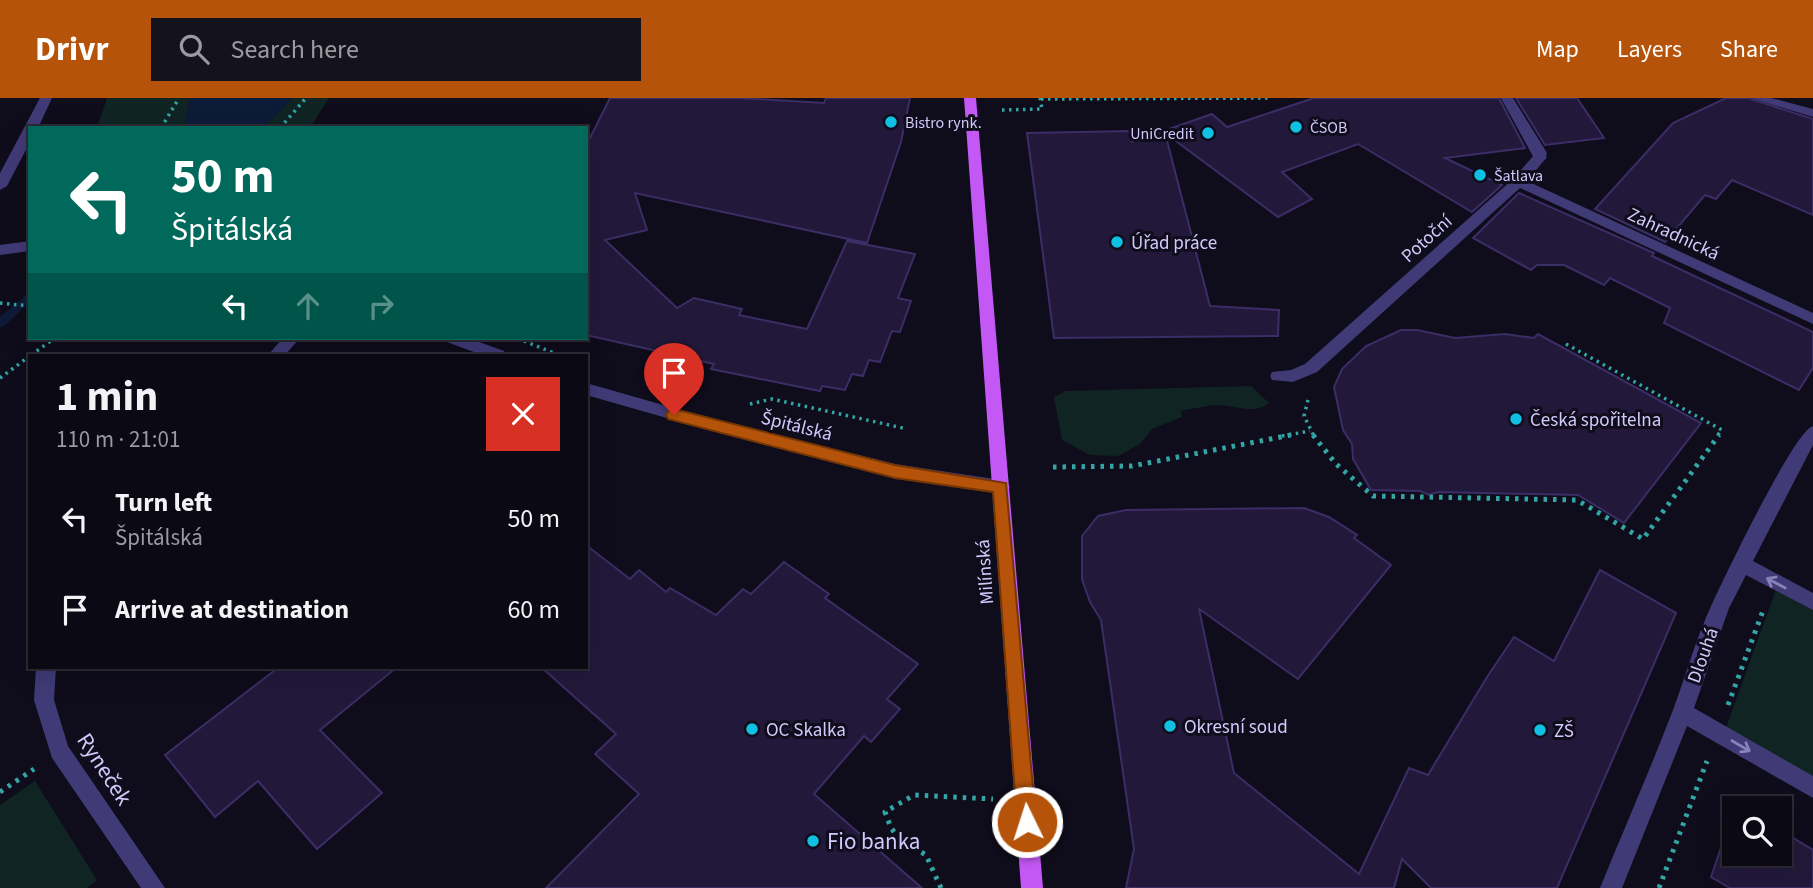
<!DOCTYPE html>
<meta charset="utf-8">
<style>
:root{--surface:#0b0914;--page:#14121d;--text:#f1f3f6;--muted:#9a9aa0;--line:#2b2a34;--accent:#b45309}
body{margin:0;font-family:"Source Sans 3",sans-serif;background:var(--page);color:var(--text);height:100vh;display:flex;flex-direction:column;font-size:26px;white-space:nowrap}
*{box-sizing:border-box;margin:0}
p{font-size:23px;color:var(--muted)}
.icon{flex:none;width:38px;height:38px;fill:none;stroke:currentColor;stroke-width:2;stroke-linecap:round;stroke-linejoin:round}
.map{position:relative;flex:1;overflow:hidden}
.drawer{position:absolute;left:28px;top:256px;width:560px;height:315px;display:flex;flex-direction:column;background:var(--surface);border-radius:0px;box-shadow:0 7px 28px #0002,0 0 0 2px var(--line)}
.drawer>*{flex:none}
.banner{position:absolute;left:28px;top:28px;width:560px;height:214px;border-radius:0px;box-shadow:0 7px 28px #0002,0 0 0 2px var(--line);background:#00695c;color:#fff;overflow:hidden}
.buttons{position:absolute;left:1722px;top:698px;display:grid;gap:14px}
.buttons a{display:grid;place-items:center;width:70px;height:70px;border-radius:0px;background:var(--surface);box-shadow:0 7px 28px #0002,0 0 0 2px var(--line);font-size:35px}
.pin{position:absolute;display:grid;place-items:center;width:60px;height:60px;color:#fff;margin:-72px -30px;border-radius:50% 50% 50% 0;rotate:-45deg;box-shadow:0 0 7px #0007}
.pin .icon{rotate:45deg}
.me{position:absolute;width:77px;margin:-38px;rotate:356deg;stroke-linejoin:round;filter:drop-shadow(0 0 5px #0008)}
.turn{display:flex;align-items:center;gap:24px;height:147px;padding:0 28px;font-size:32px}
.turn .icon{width:91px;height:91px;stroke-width:2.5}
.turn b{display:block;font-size:49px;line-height:60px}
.lanes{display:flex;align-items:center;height:66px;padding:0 28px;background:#0003;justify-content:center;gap:35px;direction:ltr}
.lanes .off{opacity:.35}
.round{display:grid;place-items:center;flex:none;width:74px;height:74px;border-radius:0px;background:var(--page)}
.overview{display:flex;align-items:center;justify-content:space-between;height:119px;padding:0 28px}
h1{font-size:42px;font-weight:700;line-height:52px}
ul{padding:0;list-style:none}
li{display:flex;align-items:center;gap:21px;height:91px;padding:0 28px}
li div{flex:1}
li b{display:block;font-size:26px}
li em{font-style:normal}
header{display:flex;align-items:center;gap:42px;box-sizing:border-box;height:98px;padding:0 35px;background:var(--accent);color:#fff}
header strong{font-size:33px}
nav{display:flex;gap:38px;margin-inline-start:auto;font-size:24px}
.search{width:490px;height:63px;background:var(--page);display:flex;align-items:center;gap:18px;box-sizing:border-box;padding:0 24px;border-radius:0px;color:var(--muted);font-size:26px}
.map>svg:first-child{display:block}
</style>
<header>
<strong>Drivr</strong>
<div class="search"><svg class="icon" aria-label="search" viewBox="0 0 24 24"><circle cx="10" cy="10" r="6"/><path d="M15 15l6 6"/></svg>Search here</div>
<nav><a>Map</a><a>Layers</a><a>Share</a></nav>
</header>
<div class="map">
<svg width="1813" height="790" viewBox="0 0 1813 790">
<rect width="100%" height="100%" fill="#0f0c1b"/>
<g fill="#102424">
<path d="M107 0H190L184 30H97Z"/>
<path d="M292 0H329L310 30H263Z"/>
<path d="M1251 288 1269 305C1253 318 1233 306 1215 307 1204 308 1192 311 1181 313L1182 319 1152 331 1140 346 1118 358 1090 357 1062 342 1054 299 1066 293Z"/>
<path d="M1777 489 1813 509V683L1725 632Z"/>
<path d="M35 683 97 782 87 790H0V707Z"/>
</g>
<path fill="#0d1b39" d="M190 0H292L263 30H184Z"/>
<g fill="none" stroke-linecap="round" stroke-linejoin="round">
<path fill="#0d1b39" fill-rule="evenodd" d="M30 194V204L4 228 0 229V219Z"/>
</g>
<g fill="#22193a" stroke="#3b2d65" stroke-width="2">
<path d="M610 0H739L824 5 826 0H910L901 44 867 145 635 95 647 132 605 142 677 210 694 200 742 211 739 217 807 231 847 143 915 156 898 200 911 203 900 234 892 233 880 264 869 262 863 278 852 276 845 292 822 288 820 293 711 271 714 266 586 237V48Z"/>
<path d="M1314 0H1499L1525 50 1445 60 1502 87 1472 114 1358 46 1282 74 1312 101 1278 119 1165 35 1210 208 1279 212 1278 238 1054 240 1027 35 1131 33 1132 44 1212 16 1227 29Z"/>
<path d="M1516 0H1577L1604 40 1545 47Z"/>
<path d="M1726 0H1748L1813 21V117L1732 82 1716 101 1705 97 1665 144 1595 111 1673 25Z"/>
<path d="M1519 95 1654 155 1652 158 1813 234V270L1799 292 1664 225 1670 210 1610 180 1604 187 1564 167H1537L1531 172 1473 140Z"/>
<path d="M1401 232H1417L1455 240 1505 236 1534 240 1538 236 1701 325 1624 425 1578 397 1438 394 1429 397 1420 393 1371 392 1353 361 1352 346 1343 332 1334 289 1342 271 1366 248Z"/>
<path d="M1304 410 1329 419 1357 437 1354 440 1391 467 1298 581 1199 511 1234 675 1359 776 1409 670 1428 677 1487 579 1514 539 1554 563 1600 472 1676 515 1557 790H1431L1402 761 1394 790H1126L1134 751 1101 522 1090 504 1082 481V438L1098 418 1126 412Z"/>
<path d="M586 447 630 481 639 472 666 494 670 490 716 517 743 491 751 496 784 464 829 496 825 500 918 566 887 601 900 611 871 644 864 638 814 696 922 790H546L639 696 595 656 616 636 541 569H586Z"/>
<path d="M279 569H397L320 632 382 695 317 751 258 683 215 719 165 657Z"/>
<path d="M1734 712V756H1780V732L1813 752V790H1730L1711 779Z"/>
</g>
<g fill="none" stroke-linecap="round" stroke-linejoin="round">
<g stroke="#34a5a5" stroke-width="3.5" stroke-dasharray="2.5 4.5" stroke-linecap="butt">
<path d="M1041 1 1268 0"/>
<path d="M1002 12 1042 11 1040 0"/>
<path d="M161 30 179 0"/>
<path d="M280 30 306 0"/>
<path d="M0 205 30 208"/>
<path d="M524 243 559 257"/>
<path d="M1566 246 1722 332 1717 338"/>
<path d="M31 257 55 240"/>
<path d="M0 280 30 258"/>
<path d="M1308 302 1304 318 1314 338"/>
<path d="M750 306 772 301 903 330"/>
<path d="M1282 338 1310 333"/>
</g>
<g stroke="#34a5a5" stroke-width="5" stroke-dasharray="3.5 6" stroke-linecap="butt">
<path d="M1313 337 1336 366 1373 398 1577 402 1643 441 1719 337"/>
<path d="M1053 369 1132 368 1291 337"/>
<path d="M1728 607 1764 510"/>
<path d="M0 694 34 671"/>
<path d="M941 790 926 757 900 741 891 730 885 714 914 697 993 701"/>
<path d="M1659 790 1707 663"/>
</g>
<path fill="#403a77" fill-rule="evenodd" d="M1501 0H1513L1547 55 1545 62H1535Z"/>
<g fill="#403a77" fill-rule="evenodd">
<path d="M1751 0H1771L1813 11V19Z"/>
<path d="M1540 55 1547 59 1527 83 1813 215V226L1520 90 1317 274 1293 284 1272 282 1270 278 1272 274 1291 272 1305 266 1513 81 1535 56Z"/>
<path d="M30 143V153L0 157V147Z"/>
<path d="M283 240H300L285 257H268Z"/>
<path d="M444 240H468L504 253 506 257H482L447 244Z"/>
<path d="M586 285 723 324 895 366 1001 382 1007 384 1010 389 1007 394 1001 396 895 380 723 336 586 297Z"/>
<path d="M1813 328V347L1753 463 1813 495V512L1746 477 1729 510 1694 610 1813 678V700L1687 628 1622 790H1600C1624 731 1650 672 1673 612 1686 577 1696 540 1712 506 1723 482 1794 333 1813 328Z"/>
<path d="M36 569H56L54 602 68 648 165 790H141L52 660 34 602Z"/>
</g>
<path fill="#403a77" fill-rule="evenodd" d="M40 0H52L38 30H30V44L7 88 0 92V75Z"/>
<path fill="#c358f4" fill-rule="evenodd" d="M964 0H976L1043 790H1021Z"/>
</g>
<defs><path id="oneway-shaft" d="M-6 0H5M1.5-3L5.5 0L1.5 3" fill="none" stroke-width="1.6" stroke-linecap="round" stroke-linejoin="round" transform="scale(1.75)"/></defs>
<g stroke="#8982b9">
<use href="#oneway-shaft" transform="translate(1776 485) rotate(-152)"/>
<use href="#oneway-shaft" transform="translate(1741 648) rotate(30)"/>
</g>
<path fill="#b45309" stroke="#753606" stroke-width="2" d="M674 311 895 367 1006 385 1036 724 1034 731 1027 734 1020 731 1017 724 993 394 895 380 668 321 666 317 668 313Z"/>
<g fill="#0fc0e2" stroke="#0f0c1b" stroke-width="2.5">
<circle cx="891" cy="24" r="7"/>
<circle cx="1296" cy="29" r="7"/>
<circle cx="1208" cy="35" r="7"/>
<circle cx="1480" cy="77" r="7"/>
<circle cx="1117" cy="144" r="7"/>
<circle cx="1516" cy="321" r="7"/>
<circle cx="1170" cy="628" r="7"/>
<circle cx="752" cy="631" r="7"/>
<circle cx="1540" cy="632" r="7"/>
<circle cx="813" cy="743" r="7"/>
</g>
<g text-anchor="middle" stroke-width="6" stroke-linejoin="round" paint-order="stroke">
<g font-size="16" fill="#d2c9fb" stroke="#0f0c1b" text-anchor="start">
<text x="905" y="30">Bistro rynk.</text>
<text x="1310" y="35">ČSOB</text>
<text x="1194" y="41" text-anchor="end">UniCredit</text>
<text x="1494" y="83">Šatlava</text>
</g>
<g font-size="19" fill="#d2c9fb" stroke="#0f0c1b">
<text transform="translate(1674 135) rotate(25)" y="7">Zahradnická</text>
<text transform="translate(1426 140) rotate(-42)" y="7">Potoční</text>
<text transform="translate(797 327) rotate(14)" y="7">Špitálská</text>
<text transform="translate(984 474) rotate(-94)" y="7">Milínská</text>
<text transform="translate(1702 557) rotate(-70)" y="7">Dlouhá</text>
</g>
<g font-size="19" fill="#d2c9fb" stroke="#0f0c1b" text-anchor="start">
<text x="1131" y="151">Úřad práce</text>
<text x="1530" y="328">Česká spořitelna</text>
<text x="1184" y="635">Okresní soud</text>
<text x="766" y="638">OC Skalka</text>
<text x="1554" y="639">ZŠ</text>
</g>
<g font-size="23" fill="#d2c9fb" stroke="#0f0c1b">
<text transform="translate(105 671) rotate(57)" y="8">Ryneček</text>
</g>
<g font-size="23" fill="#d2c9fb" stroke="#0f0c1b" text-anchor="start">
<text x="827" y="751">Fio banka</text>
</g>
</g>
</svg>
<div class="buttons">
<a><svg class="icon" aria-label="search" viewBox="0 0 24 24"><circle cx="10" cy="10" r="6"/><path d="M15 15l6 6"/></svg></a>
</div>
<div class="pin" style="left:674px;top:317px;background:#d93025"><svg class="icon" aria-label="arrive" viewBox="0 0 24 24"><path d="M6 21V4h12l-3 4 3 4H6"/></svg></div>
<svg class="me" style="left:1027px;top:724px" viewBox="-20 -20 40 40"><circle r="17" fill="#b45309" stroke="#fff" stroke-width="3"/><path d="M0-11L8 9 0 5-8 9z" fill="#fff"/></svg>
<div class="banner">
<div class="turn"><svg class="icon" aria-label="left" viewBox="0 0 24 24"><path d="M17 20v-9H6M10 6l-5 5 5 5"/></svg><div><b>50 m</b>Špitálská</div></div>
<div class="lanes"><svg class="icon" aria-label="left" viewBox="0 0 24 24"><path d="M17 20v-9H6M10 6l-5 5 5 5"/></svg><svg class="icon off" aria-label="ahead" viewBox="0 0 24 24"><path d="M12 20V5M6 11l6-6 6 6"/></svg><svg class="icon off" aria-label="right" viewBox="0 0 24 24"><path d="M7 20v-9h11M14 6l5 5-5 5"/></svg></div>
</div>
<section class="drawer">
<div class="overview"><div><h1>1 min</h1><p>110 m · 21:01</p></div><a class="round" style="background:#d93025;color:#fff"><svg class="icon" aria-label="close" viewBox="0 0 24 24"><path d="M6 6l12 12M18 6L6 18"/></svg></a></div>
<ul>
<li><svg class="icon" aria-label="left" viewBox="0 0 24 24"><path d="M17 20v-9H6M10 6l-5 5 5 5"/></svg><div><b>Turn left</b><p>Špitálská</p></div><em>50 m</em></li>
<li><svg class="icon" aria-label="arrive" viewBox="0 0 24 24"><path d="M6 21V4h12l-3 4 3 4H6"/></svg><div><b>Arrive at destination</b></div><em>60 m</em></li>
</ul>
</section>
</div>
